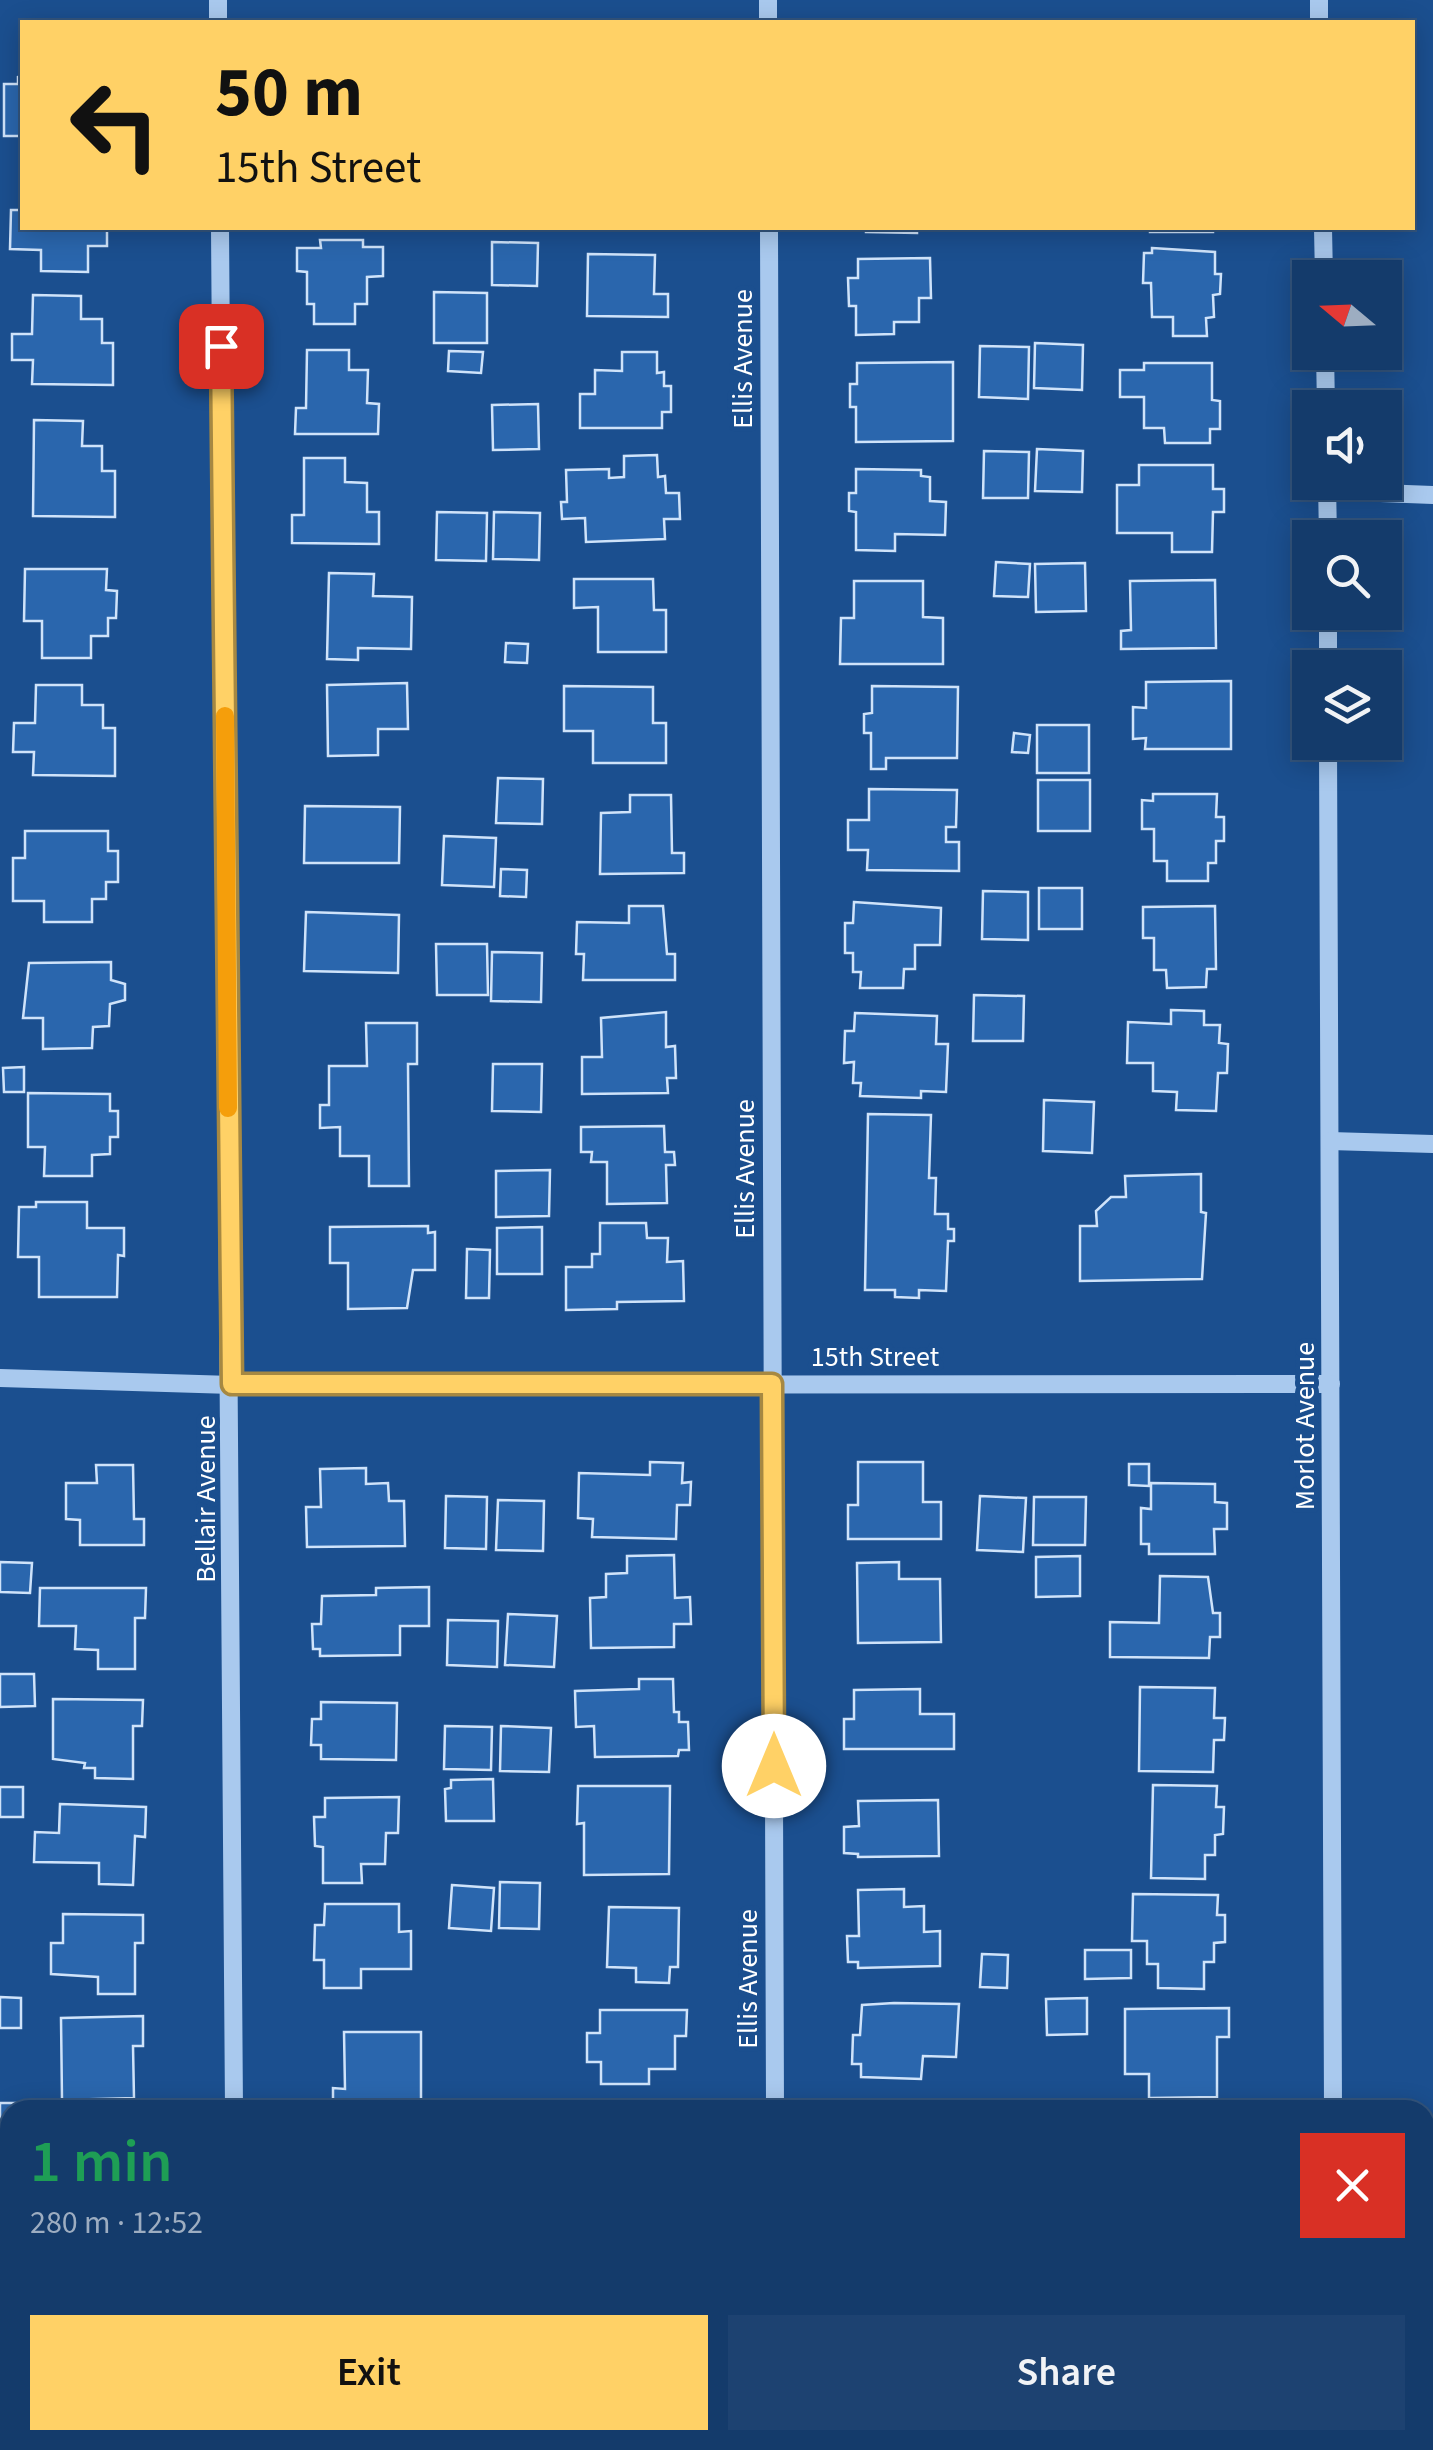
<!DOCTYPE html>
<meta charset="utf-8">
<style>
:root{--surface:#143b6b;--page:#1d4271;--text:#f1f3f6;--muted:#9dadc1;--line:#33557e;--accent:#ffd166}
body{margin:0;font-family:"Source Sans 3",sans-serif;background:var(--page);color:var(--text);height:100vh;display:flex;flex-direction:column;font-size:38px;white-space:nowrap}
*{box-sizing:border-box;margin:0}
p{font-size:32px;color:var(--muted)}
.icon{flex:none;width:55px;height:55px;fill:none;stroke:currentColor;stroke-width:2;stroke-linecap:round;stroke-linejoin:round}
.map{position:relative;flex:1;overflow:hidden}
.sheet{position:absolute;left:0px;top:2100px;width:1435px;height:350px;display:flex;flex-direction:column;background:var(--surface);border-radius:30px 30px 0 0;box-shadow:0 5px 25px #0003,0 0 0 2px var(--line)}
.sheet>*{flex:none}
.hud{position:absolute;left:20px;top:20px;width:1395px;height:210px;border-radius:0px;box-shadow:0 5px 25px #0003,0 0 0 2px var(--line);background:#ffd166;color:#111;overflow:hidden}
.needle{width:65px;rotate:289deg}
.fabs{position:absolute;left:1292px;top:260px;display:grid;gap:20px}
.fabs a{display:grid;place-items:center;width:110px;height:110px;border-radius:0px;background:var(--surface);box-shadow:0 5px 25px #0003,0 0 0 2px var(--line);font-size:50px}
.pin{position:absolute;display:grid;place-items:center;width:85px;height:85px;color:#fff;margin:-42px;border-radius:20px;box-shadow:0 5px 15px #0006}
.me{position:absolute;width:110px;margin:-55px;rotate:0deg;stroke-linejoin:round;filter:drop-shadow(0 0 8px #0008)}
.turn{display:flex;align-items:center;gap:35px;height:210px;padding:0 30px;font-size:45px}
.turn .icon{width:130px;height:130px;stroke-width:2.5}
.turn b{display:block;font-size:70px;line-height:85px}
.round{display:grid;place-items:center;flex:none;width:105px;height:105px;border-radius:0px;background:var(--page)}
.overview{display:flex;align-items:center;justify-content:space-between;height:170px;padding:0 30px}
h1{font-size:60px;font-weight:600;line-height:75px;color:#1e9e55}
.action{display:flex;gap:20px;margin-top:auto;padding:20px 30px}
.action a{flex:1;height:115px;border-radius:0px;background:var(--accent);color:#111;font-size:40px;font-weight:600;line-height:115px;text-align:center}
.action a+a{background:var(--page);color:var(--text)}
.map>svg:first-child{display:block}
</style>
<div class="map">
<svg width="1433" height="2450" viewBox="0 0 1433 2450">
<rect width="100%" height="100%" fill="#1b4f8f"/>
<g fill="#2a66ad" stroke="#cfe3fa" stroke-width="2.5">
<path d="M22 76V136H4V84H18V77Z"/>
<path d="M11 210H22V228L121 229H107V246H88V272L41 271V250L10 249Z"/>
<path d="M866 228H917V233L866 232Z"/>
<rect x="1150" y="228" width="63" height="4"/>
<path d="M320 240H363V247H383V276L367 277V304H355V324H314V304H307V272L297 271V248H321Z"/>
<path d="M492 242 538 243 537 286 492 285Z"/>
<path d="M1152 248 1215 252V274H1221L1220 294 1213 295 1214 317 1206 318 1207 336H1173V317H1152L1151 283H1143L1144 253H1152Z"/>
<path d="M588 254 655 255 654 294H668V317L587 316Z"/>
<path d="M930 258 931 298H919V322H894V334L856 335V306H849L848 278H858V259Z"/>
<path d="M434 292 487 293V343H434Z"/>
<path d="M33 295 81 296V319H102V343H113V385L32 384 33 360H12V334H32Z"/>
<path d="M1035 343 1083 345 1082 390 1034 388Z"/>
<path d="M980 346 1029 347 1028 399 979 397Z"/>
<path d="M307 350H349V370H368L367 403 379 404 378 434H295L296 408H306Z"/>
<path d="M449 351 483 352 481 373 448 371Z"/>
<path d="M622 352H657V373L664 372V386H671V412H662V428H580V394H595V370L622 371Z"/>
<path d="M953 362V441L856 442V407H850V384H857V363Z"/>
<path d="M1144 363H1212V400L1220 401V429H1210V443H1165L1164 428H1144V397H1120V370H1144Z"/>
<path d="M538 404 539 449 493 450 492 405Z"/>
<path d="M34 420 83 421 82 446H102V471H115V517L33 516Z"/>
<path d="M1037 449 1083 451 1082 492 1035 491Z"/>
<path d="M984 451 1029 452 1028 498H983Z"/>
<path d="M657 455 658 477 665 476 666 493H679L680 519H664L665 539 586 542 585 518 562 519 561 502H567L566 470 609 469V478L624 477V456Z"/>
<path d="M304 458H345V482L367 483V512H379V544L292 543V515H304Z"/>
<path d="M1139 465H1213V489H1224V512H1213L1212 552H1172V533H1117V485H1139Z"/>
<path d="M856 469 921 470V476L930 477V501L946 502 945 535 895 534V551L856 550V512L849 511V493H856Z"/>
<path d="M437 512 487 513 486 561 436 560Z"/>
<path d="M494 512 540 513 539 560 493 559Z"/>
<path d="M996 562 1030 564 1028 597 994 596Z"/>
<path d="M1085 563 1086 611 1036 612 1035 564Z"/>
<path d="M25 569H107L106 590 117 591 116 618H108V636H91V658H42V621H24Z"/>
<path d="M329 573 374 574 373 596 412 597 411 649 358 648V660L327 659Z"/>
<path d="M574 579H653L654 610H666V652H598V607L574 608Z"/>
<path d="M1215 580 1216 648 1121 649V631L1131 630 1130 581Z"/>
<path d="M854 581H923V617L943 618V664H840L841 618H854Z"/>
<path d="M506 643 528 644 527 663 505 662Z"/>
<path d="M1231 681V749H1145L1146 738 1133 739V707L1146 708V682Z"/>
<path d="M407 683 408 729H378V755L328 756 327 685Z"/>
<path d="M36 685H82V705H103V728H115V776L33 775 34 752H13L14 723H35Z"/>
<path d="M564 686 653 687V723H666V763H593V731H564Z"/>
<path d="M872 686 958 687 957 758H886V769H871V733H864V714L872 713Z"/>
<rect x="1037" y="725" width="52" height="48"/>
<path d="M1014 733 1030 735 1028 753 1012 752Z"/>
<path d="M498 778 543 779 542 824 496 823Z"/>
<rect x="1038" y="780" width="52" height="51"/>
<path d="M869 789 957 790 956 827H946V842H959V871L867 870 868 850H848V820H869Z"/>
<path d="M1153 794H1217L1216 817H1224V841H1216V863H1208V881H1167V861H1154V829H1142V800L1153 801Z"/>
<path d="M630 795H671L672 853H684V873L600 874 601 813 630 812Z"/>
<path d="M305 806 400 807 399 863H304Z"/>
<path d="M25 831H108V851H118V882H106V899H92V922H44V901H13V858H25Z"/>
<path d="M444 836 496 838 494 887 442 885Z"/>
<path d="M501 869 527 870 526 897 500 896Z"/>
<rect x="1039" y="888" width="43" height="41"/>
<path d="M983 891 1028 892V940L982 939Z"/>
<path d="M854 902 941 908 940 945H915V969H904L903 988H860L861 972H853V953H845V923H853Z"/>
<path d="M629 906H663L667 954H675V980H583L584 954H576L577 922 629 923Z"/>
<path d="M1215 906 1216 969H1207L1206 987 1167 988 1166 970H1154V938H1143V907Z"/>
<path d="M306 912 399 915 398 973 304 971Z"/>
<path d="M436 944H487L488 995H437Z"/>
<path d="M492 952 542 953 541 1002 491 1001Z"/>
<path d="M111 962V980L125 984V1000L110 1004 109 1026 93 1027 92 1048 43 1049V1018H23L29 963Z"/>
<path d="M974 995 1024 996 1023 1041H973Z"/>
<path d="M1171 1010 1204 1011V1025H1220L1219 1043 1228 1044 1227 1073H1218L1216 1111 1176 1110 1177 1092 1153 1091V1063H1127L1128 1022 1171 1024Z"/>
<path d="M666 1012V1047L675 1046 676 1078H667L668 1093 582 1094V1057H602L601 1018Z"/>
<path d="M855 1013 937 1016 936 1044H948L946 1092 921 1091V1098L860 1096 861 1083H853L854 1062 844 1063 845 1031H854Z"/>
<path d="M366 1023H417V1064H408L409 1186H369V1156H340V1127L320 1128V1105H329V1066H367Z"/>
<path d="M493 1064H542L541 1112 492 1111Z"/>
<path d="M24 1067V1092H4L3 1068Z"/>
<path d="M28 1093 110 1094V1111H118V1137H110V1154L92 1155V1176H44L45 1147H28Z"/>
<path d="M1044 1100 1094 1102 1092 1153 1043 1151Z"/>
<path d="M868 1114 931 1115 929 1178H936L935 1214H948V1229H954V1241H948L946 1291 919 1290V1298L895 1297V1290H865Z"/>
<path d="M664 1126 665 1152H674L675 1165H666L667 1203 607 1204V1162H591L592 1152H581V1127Z"/>
<path d="M550 1170 549 1216 496 1217V1171Z"/>
<path d="M1201 1174V1212L1206 1213 1202 1279 1080 1281V1226H1097L1096 1211 1111 1197H1126L1125 1176Z"/>
<path d="M36 1202H87V1228H124V1256L118 1255 117 1297H39V1257H18L19 1207H36Z"/>
<path d="M600 1223H646L647 1238H668L667 1262 683 1261 684 1301 617 1302V1309L566 1310V1267H592V1254H600Z"/>
<path d="M428 1226V1233L435 1232V1270H413L407 1308 348 1309V1263H330V1227Z"/>
<path d="M542 1227V1274H497V1228Z"/>
<path d="M467 1249 490 1250 489 1298H466Z"/>
<path d="M650 1462 683 1463 682 1483 691 1482 690 1505H677L676 1539 592 1537 593 1519 578 1518 579 1473 650 1475Z"/>
<path d="M858 1462H923V1502H941V1539H848V1505H858Z"/>
<path d="M1129 1464H1149V1486L1129 1485Z"/>
<path d="M96 1465H133L134 1519H144V1545H80V1520L66 1519V1483H97Z"/>
<path d="M366 1468V1484L388 1483 389 1501H404L405 1546 307 1547 306 1507H321L320 1469Z"/>
<path d="M1151 1483 1215 1484V1502L1227 1503V1529H1214L1215 1554H1149V1544H1141V1508L1151 1509Z"/>
<path d="M446 1496 487 1497 486 1549 445 1548Z"/>
<path d="M980 1496 1026 1498 1023 1552 977 1550Z"/>
<path d="M1034 1497H1086L1085 1545H1033Z"/>
<path d="M498 1500 544 1501 543 1551 496 1550Z"/>
<path d="M674 1555 675 1598 690 1597 691 1624H674V1647L591 1648 590 1598 606 1597V1574L627 1573V1556Z"/>
<path d="M1080 1556V1596L1036 1597V1557Z"/>
<path d="M0 1562 32 1563 30 1593 0 1592Z"/>
<path d="M899 1562V1579H940L941 1642 858 1643 857 1563Z"/>
<path d="M1160 1576 1208 1577 1213 1613H1220V1637H1210L1209 1658 1110 1657V1622L1159 1623Z"/>
<path d="M429 1587V1626H400V1655L320 1656V1649H313L312 1624H321L322 1596 376 1595V1588Z"/>
<path d="M40 1588H146L145 1618H135V1669H98V1650L75 1649 76 1626H39Z"/>
<path d="M508 1614 557 1616 554 1667 505 1665Z"/>
<path d="M448 1620 498 1621 497 1667 447 1665Z"/>
<path d="M0 1674H34L35 1706 0 1707Z"/>
<path d="M639 1679H673L674 1712H679V1722H688L689 1750H679L678 1756 595 1757 594 1726 576 1727 575 1691 639 1689Z"/>
<path d="M1140 1687 1215 1688 1214 1718H1225L1224 1740H1214L1213 1772 1139 1771Z"/>
<path d="M920 1689V1714H954V1749H844V1719H854V1690Z"/>
<path d="M53 1699 143 1700 142 1726H133V1779L95 1778V1768H84L85 1763 53 1759Z"/>
<path d="M321 1702 397 1703 396 1760 321 1759V1745H311L312 1719H321Z"/>
<path d="M445 1726 492 1727 491 1770 444 1769Z"/>
<path d="M501 1726 551 1728 549 1772 500 1771Z"/>
<path d="M493 1779 494 1821H446L445 1789 451 1788V1780Z"/>
<path d="M1153 1785 1217 1786 1216 1807H1224L1223 1834 1215 1835V1855H1205V1879L1151 1878Z"/>
<path d="M578 1786H670L669 1874 584 1875V1823L577 1824Z"/>
<rect x="0" y="1787" width="23" height="30"/>
<path d="M399 1797 398 1833H386L385 1864H361L362 1883H323V1847L315 1846 314 1817H325V1798Z"/>
<path d="M938 1800 939 1856 858 1857V1854L844 1853V1827L859 1826 858 1801Z"/>
<path d="M60 1804 146 1807 145 1837 135 1836 133 1885 99 1884V1863L34 1862 35 1832 59 1833Z"/>
<path d="M500 1882 540 1883 539 1929 499 1928Z"/>
<path d="M452 1885 494 1888 491 1931 449 1928Z"/>
<path d="M904 1889V1907L924 1906V1932L940 1931V1966L858 1968V1962H848L847 1936H859L858 1890Z"/>
<path d="M1133 1894 1218 1895 1217 1915H1225V1942L1214 1943V1962H1204V1989L1158 1988V1964H1147V1941H1132Z"/>
<path d="M325 1904H399V1932L411 1931V1969H361V1988H324V1960H314L315 1925H324Z"/>
<path d="M609 1907 679 1908 678 1967H670L669 1983 636 1982V1968L607 1967Z"/>
<path d="M63 1914 143 1915V1943H135V1994H98V1977L51 1974V1943H63Z"/>
<path d="M1085 1950H1131V1978L1085 1979Z"/>
<path d="M982 1954 1008 1955 1007 1988 980 1987Z"/>
<path d="M0 1997 21 1998V2028H0Z"/>
<path d="M1087 1998V2034L1047 2035 1046 1999Z"/>
<path d="M894 2003 959 2004 956 2057 923 2056 921 2079 861 2077V2064H852L853 2035H860L862 2005Z"/>
<path d="M1229 2008V2037H1217V2097L1149 2098V2074H1125V2009Z"/>
<path d="M600 2010H687L686 2036H675V2069H649V2084H601V2062H587V2033H600Z"/>
<path d="M143 2016V2046H133L134 2098 62 2100 61 2018Z"/>
<path d="M344 2032H421V2110H333V2088L345 2089Z"/>
<path d="M0 2103H26V2110H10V2148H0Z"/>
<path d="M1224 2104V2110H1139V2106Z"/>
<rect x="0" y="2322" width="6" height="46"/>
<path d="M447 2440H498V2450H446Z"/>
<path d="M631 2440H670V2450H678H615V2445H631Z"/>
<path d="M869 2440H907V2450H863Z"/>
<rect x="1045" y="2440" width="46" height="10"/>
</g>
<g fill="none" stroke-linecap="round" stroke-linejoin="round">
<g stroke="#a9c9ee" stroke-width="18">
<path d="M218 0V22"/>
<path d="M768 0V22"/>
<path d="M1319 0V22"/>
<path d="M220 228 234 2110"/>
<path d="M769 228 775 2110"/>
<path d="M1323 228 1324 278"/>
<path d="M1325 352 1326 408"/>
<path d="M1327 483 1328 538"/>
<path d="M1328 491 1433 495"/>
<path d="M1328 612V668"/>
<path d="M1328 742 1333 2110"/>
<path d="M1330 1141 1433 1144"/>
<path d="M0 1378 232 1385 1331 1384"/>
<path d="M236 2440V2450"/>
<path d="M775 2440V2450"/>
<path d="M1334 2440V2450"/>
</g>
</g>
<g fill="none" stroke-linecap="round" stroke-linejoin="round">
<defs>
<path id="route" d="M221 346 232 1384H772L774 1766"/>
</defs>
<use href="#route" stroke="#a68842" stroke-width="25"/>
<use href="#route" stroke="#ffd166" stroke-width="18"/>
<path stroke="#f59e0b" stroke-width="18" d="M225 716 228 1108"/>
</g>
<g text-anchor="middle" stroke-width="10" stroke-linejoin="round" paint-order="stroke">
<g font-size="28" fill="#fff" stroke="#1b4f8f">
<text transform="translate(742 359) rotate(-90)" y="10">Ellis Avenue</text>
<text transform="translate(744 1169) rotate(-90)" y="10">Ellis Avenue</text>
<text x="875" y="1366">15th Street</text>
<text transform="translate(1304 1426) rotate(-90)" y="10">Morlot Avenue</text>
<text transform="translate(205 1499) rotate(-90)" y="10">Bellair Avenue</text>
<text transform="translate(747 1979) rotate(-90)" y="10">Ellis Avenue</text>
</g>
</g>
</svg>
<div class="fabs">
<a><svg class="needle" viewBox="-14 -14 28 28"><path d="M0-13l5 13h-10z" fill="#e53935"/><path d="M0 13l5-13h-10z" fill="#9dadc1"/></svg></a>
<a><svg class="icon" aria-label="sound" viewBox="0 0 24 24"><path d="M4 9h4l5-4v14l-5-4H4zM17 9q2 3 0 6"/></svg></a>
<a><svg class="icon" aria-label="search" viewBox="0 0 24 24"><circle cx="10" cy="10" r="6"/><path d="M15 15l6 6"/></svg></a>
<a><svg class="icon" aria-label="layers" viewBox="0 0 24 24"><path d="M12 4l9 5-9 5-9-5zM3 14l9 5 9-5"/></svg></a>
</div>
<div class="pin" style="left:221px;top:346px;background:#d93025"><svg class="icon" aria-label="arrive" viewBox="0 0 24 24"><path d="M6 21V4h12l-3 4 3 4H6"/></svg></div>
<svg class="me" style="left:774px;top:1766px" viewBox="-20 -20 40 40"><circle r="19" fill="#fff"/><path d="M0-13L10 11 0 6-10 11z" fill="#ffd166"/></svg>
<div class="hud">
<div class="turn"><svg class="icon" aria-label="left" viewBox="0 0 24 24"><path d="M17 20v-9H6M10 6l-5 5 5 5"/></svg><div><b>50 m</b>15th Street</div></div>
</div>
<section class="sheet">
<div class="overview"><div><h1>1 min</h1><p>280 m · 12:52</p></div><a class="round" style="background:#d93025;color:#fff"><svg class="icon" aria-label="close" viewBox="0 0 24 24"><path d="M6 6l12 12M18 6L6 18"/></svg></a></div>
<div class="action"><a>Exit</a><a>Share</a></div>
</section>
</div>
